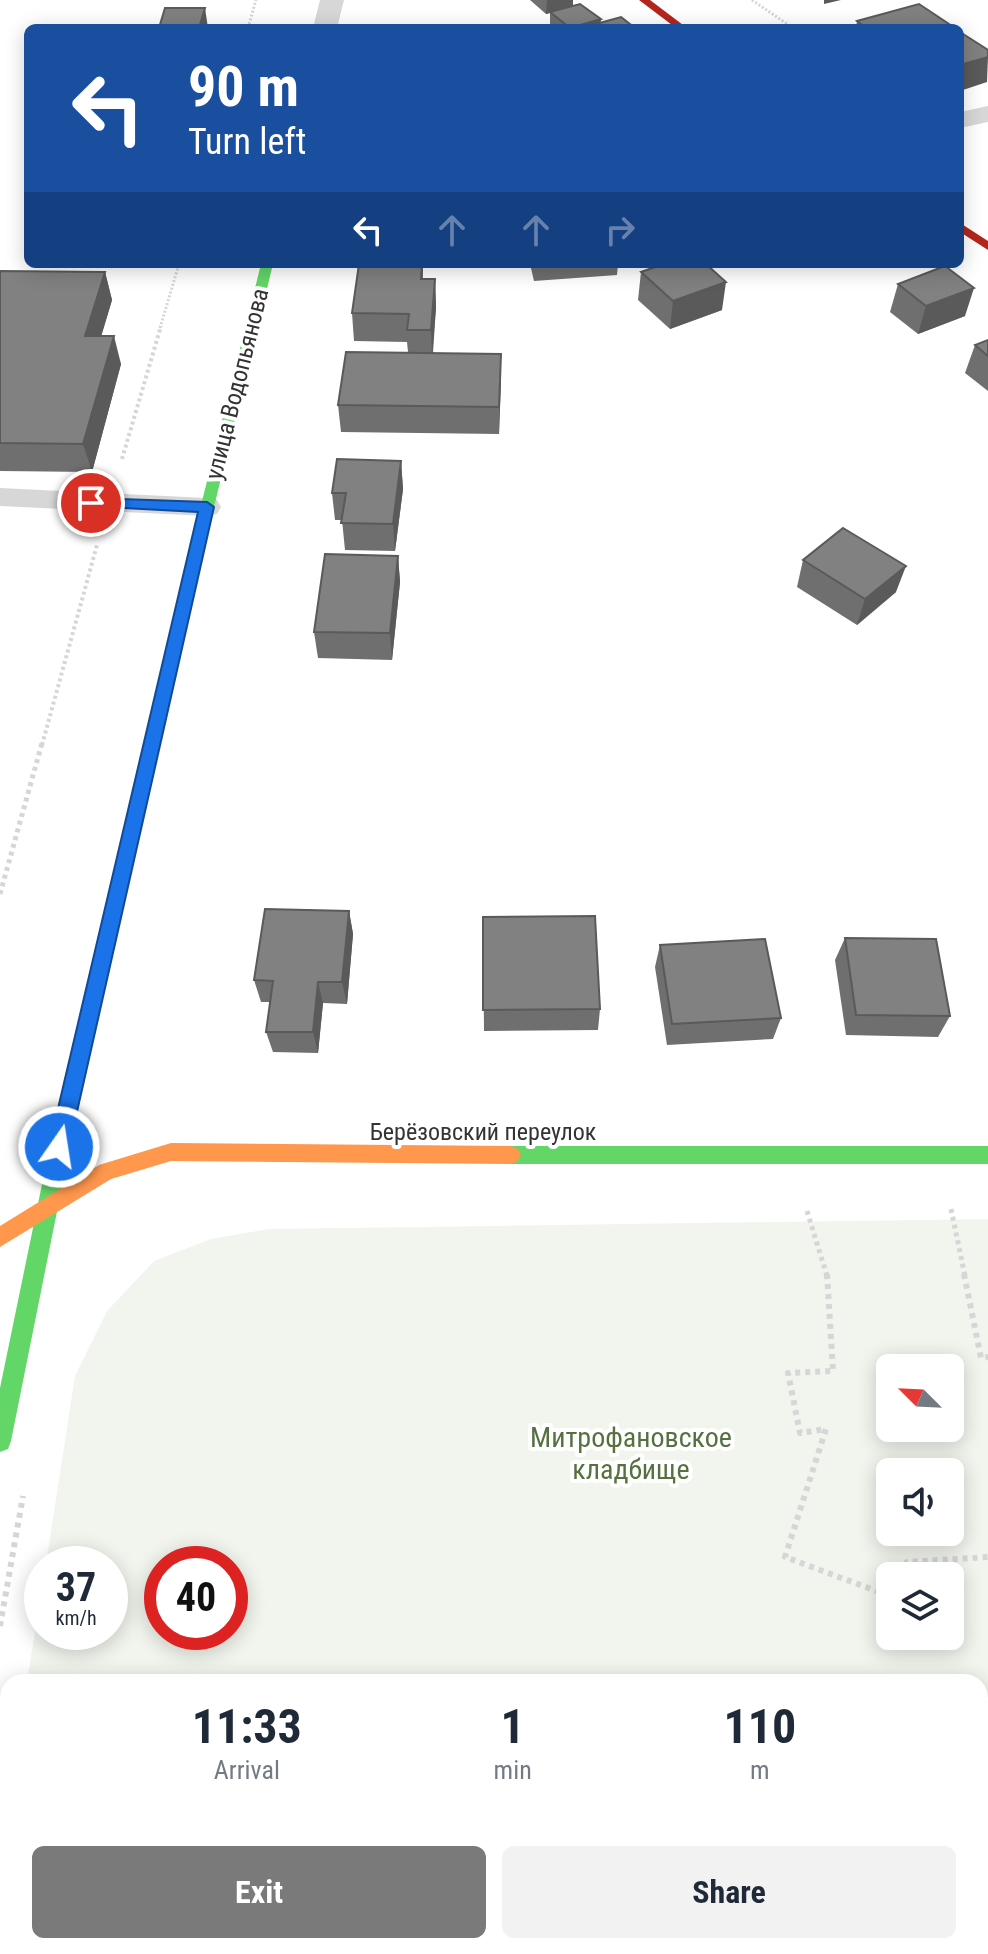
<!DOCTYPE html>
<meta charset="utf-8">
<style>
:root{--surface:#fff;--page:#f2f2f3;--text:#1f2937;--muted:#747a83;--accent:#7a7a7a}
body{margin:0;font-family:"Roboto Condensed",sans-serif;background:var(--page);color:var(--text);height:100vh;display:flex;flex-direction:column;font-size:30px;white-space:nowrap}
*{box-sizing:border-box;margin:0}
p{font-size:26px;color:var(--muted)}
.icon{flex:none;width:44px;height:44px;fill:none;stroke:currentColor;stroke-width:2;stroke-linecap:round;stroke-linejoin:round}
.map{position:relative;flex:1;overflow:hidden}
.side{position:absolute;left:0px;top:1674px;width:988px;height:280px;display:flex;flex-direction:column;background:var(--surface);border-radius:24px 24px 0 0;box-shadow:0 4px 20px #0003}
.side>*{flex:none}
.guide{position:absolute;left:24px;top:24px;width:940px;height:244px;border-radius:12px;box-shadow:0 4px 20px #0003;background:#1a4fa0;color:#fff;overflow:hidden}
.needle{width:52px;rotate:294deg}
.tools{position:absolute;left:876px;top:1354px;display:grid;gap:16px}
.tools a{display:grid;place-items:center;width:88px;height:88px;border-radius:12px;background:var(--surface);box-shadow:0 4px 20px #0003;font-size:40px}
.speed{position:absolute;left:24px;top:1546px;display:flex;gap:16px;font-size:40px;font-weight:700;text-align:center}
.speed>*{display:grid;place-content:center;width:104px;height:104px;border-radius:50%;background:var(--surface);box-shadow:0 4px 20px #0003;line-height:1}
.speed small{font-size:20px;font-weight:400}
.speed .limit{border:12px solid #d22;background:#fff;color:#111}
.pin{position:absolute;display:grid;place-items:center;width:68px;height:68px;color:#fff;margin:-34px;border:4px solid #fff;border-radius:50%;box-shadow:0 2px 8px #0007}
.me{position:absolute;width:88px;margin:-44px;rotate:13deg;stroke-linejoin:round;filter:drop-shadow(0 0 6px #0008)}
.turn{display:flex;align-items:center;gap:28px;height:168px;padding:0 32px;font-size:36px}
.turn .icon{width:104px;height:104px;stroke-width:2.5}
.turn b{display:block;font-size:56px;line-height:68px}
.lanes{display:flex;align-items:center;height:76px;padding:0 32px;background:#0003;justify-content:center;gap:40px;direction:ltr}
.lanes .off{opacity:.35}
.eta{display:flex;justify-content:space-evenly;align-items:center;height:136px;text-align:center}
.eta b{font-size:48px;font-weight:700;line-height:56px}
.cta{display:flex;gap:16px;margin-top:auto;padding:16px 32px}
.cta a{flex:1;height:92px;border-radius:12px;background:var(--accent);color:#fff;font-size:32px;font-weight:700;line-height:92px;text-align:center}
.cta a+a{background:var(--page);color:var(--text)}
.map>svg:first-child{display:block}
</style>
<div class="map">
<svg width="988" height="1954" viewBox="0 0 988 1954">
<rect width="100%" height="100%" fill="#fff"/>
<path fill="#f1f5ed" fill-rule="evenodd" d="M988 1219V1954H0V1856L8 1805V1946H980V1682H27L42 1588V1632H110V1564H46L75 1376 107 1311 154 1261 211 1239 269 1229ZM890 1368H950V1428H890ZM890 1472H950V1532H890ZM162 1564H230V1632H162ZM890 1576H950V1636H890Z"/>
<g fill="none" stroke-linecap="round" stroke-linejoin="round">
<g stroke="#d6d6d6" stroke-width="3" stroke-dasharray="2 2" stroke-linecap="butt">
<path d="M752 0 793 28"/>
<path d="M248 28 256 0"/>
<path d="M160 328 179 264"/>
</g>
<g stroke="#d6d6d6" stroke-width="4" stroke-dasharray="3 3" stroke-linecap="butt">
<path d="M122 459 161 326"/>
<path d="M42 745 97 545"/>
</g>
<g stroke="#d6d6d6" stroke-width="5" stroke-dasharray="4 4" stroke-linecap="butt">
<path d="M0 894 42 743"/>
<path d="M951 1209 965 1276"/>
<path d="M807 1211 827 1276"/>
</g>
<g stroke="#d6d6d6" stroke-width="6" stroke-dasharray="5 5" stroke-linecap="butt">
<path d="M827 1274 833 1371 788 1373 800 1433 826 1429 785 1557 890 1596"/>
<path d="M964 1274 981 1358 988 1357"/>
<path d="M904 1576 907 1562 988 1557"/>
<path d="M0 1626 23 1496"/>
</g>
<path fill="#d7d7d7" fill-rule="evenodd" d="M0 488 207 498 217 500 221 507 217 514 207 516 0 506Z"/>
<g fill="#d7d7d7" fill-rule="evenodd">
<path d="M320 0H344L337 28H313Z"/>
<path d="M988 106V122L960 128V112Z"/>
</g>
<g fill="#63d668" fill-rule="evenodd">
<path d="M261 264H273L190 606 183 611 176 606Z"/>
<path d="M69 1093 76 1096 79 1102 11 1441 8 1449 0 1452V1388L59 1102 62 1096Z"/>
<path d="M511 1146H988V1164H511L504 1161 501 1155 504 1149Z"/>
</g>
<g fill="#ff974d" fill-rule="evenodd">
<path d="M183 601 190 606 79 1102 76 1108 69 1111 62 1108 59 1102 176 606Z"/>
<path d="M171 1143 511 1146 518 1149 521 1155 518 1161 511 1164 171 1161 111 1179 0 1247V1226L99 1165Z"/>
</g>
<g fill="#b3261e" fill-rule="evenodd">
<path d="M639 0H650L687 28H676Z"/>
<path d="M960 223 988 241V250L960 232Z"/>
</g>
</g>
<g fill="#6f6f6f">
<path d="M530 0H573V6L601 19 600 23 635 28H551L550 27V13L546 14Z"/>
<path d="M857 21 955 28H856Z"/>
<path d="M423 264V279H435L436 307 433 353 501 354 499 434 341 432 338 405 408 352 407 342 354 341 352 313Z"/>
<path d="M530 264H618L617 275 534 281Z"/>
<path d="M0 271 105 272 112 300 101 336 121 364 92 472 0 471Z"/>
<path d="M641 272 722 310 670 329 638 300Z"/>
<path d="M898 284 965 316 918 334 890 312Z"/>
<path d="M988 340V391L965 373 975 345Z"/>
<path d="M401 461 403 489 395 551 345 550 342 520H335L332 493Z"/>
<path d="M398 556 400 582 392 660 318 658 314 632Z"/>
<path d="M803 560 896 592 857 625 797 587Z"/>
<path d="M349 911 353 934 347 1004 323 1003 318 1053 273 1052 266 1032 270 1002H261L254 980Z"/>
<path d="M483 917 600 1009 598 1030 484 1031Z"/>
<path d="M845 938 950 1016 938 1037 846 1035 835 960Z"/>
<path d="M660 945 781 1018 773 1039 667 1045 655 967Z"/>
</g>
<g fill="#5a5a5a">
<path d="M547 0H573V7L546 14Z"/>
<path d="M824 0H841L824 4Z"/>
<path d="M205 8 208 28H199Z"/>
<path d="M601 19 600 27 596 24V28H570Z"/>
<path d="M988 57 987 82 960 91V65Z"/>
<path d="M105 272 112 300 93 364 85 336Z"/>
<path d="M435 279 436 307 432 358 431 330Z"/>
<path d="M726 282 722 310 670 329 673 301Z"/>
<path d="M974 288 965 316 918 334 926 306Z"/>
<path d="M114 336 121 364 92 472 83 444Z"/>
<path d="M501 354V382L499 434V407Z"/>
<path d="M401 461 403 489 395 551 393 524Z"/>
<path d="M398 556 400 582 392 660 390 633Z"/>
<path d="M906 566 896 592 857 625 865 599Z"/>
<path d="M349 911 353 934 347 1004 342 982Z"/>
<path d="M318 982 323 1003 318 1053 313 1032Z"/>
</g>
<g fill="#818181" stroke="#5a5a5a" stroke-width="2">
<path d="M580 4 601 19 570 28 550 12Z"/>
<path d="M919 4 955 28H866L857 21Z"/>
<path d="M165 8H205L199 28H159Z"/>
<path d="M621 17 635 28H601L596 24Z"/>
<path d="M960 32 988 50V57L960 65Z"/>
<path d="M359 264H422L421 279H435L431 330H407L409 314 352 313Z"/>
<path d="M664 264H706L726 282 673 301 641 272Z"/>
<path d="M945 266 974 288 926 306 898 284Z"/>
<path d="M0 271 105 272 85 336H114L83 444 0 443Z"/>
<path d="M988 340V356L975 345Z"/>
<path d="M346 352 501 354 499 407 338 405Z"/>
<path d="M337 459 401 461 393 524 341 523 346 493H332Z"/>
<path d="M843 528 906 566 865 599 803 560Z"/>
<path d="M325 554 398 556 390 633 314 632Z"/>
<path d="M265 909 349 911 342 982H318L313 1032H266L273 981 254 980Z"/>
<path d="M595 916 600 1009 483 1010V917Z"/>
<path d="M845 938 936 939 950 1016 856 1015Z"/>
<path d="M765 939 781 1018 672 1024 660 945Z"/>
</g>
<path fill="#1a73e8" stroke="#114b97" stroke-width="2" d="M91 498 207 502 214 507 69 1147 66 1154 59 1156 52 1154 49 1147 198 512 86 506V499Z"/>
<g text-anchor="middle" stroke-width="8" stroke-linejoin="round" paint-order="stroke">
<g font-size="24" fill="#333" stroke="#fff">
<text transform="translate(237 384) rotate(-76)" y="8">улица Водопьянова</text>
<text x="483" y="1140">Берёзовский переулок</text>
</g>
<g font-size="28" fill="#56703f" stroke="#fff">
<text x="631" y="1447">Митрофановское<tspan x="631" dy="32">кладбище</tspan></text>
</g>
</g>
</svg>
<div class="tools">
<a><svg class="needle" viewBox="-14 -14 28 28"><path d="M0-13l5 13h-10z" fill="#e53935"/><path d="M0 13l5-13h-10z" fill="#747a83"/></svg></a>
<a><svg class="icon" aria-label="sound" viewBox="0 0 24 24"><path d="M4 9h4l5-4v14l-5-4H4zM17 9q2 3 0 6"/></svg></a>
<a><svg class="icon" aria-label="layers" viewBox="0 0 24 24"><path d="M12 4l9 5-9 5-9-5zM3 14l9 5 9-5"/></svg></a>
</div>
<div class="speed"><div>37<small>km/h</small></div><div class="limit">40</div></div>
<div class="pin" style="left:91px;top:503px;background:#d93025"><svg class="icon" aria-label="arrive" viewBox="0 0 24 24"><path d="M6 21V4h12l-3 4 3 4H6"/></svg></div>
<svg class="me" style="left:59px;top:1147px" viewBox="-20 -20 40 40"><circle r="17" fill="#1a73e8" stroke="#fff" stroke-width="3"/><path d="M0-11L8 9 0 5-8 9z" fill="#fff"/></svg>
<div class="guide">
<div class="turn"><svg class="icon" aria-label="left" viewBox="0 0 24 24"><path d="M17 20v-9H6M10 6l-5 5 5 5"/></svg><div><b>90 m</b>Turn left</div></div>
<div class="lanes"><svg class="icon" aria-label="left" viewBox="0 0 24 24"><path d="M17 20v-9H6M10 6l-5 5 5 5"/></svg><svg class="icon off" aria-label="ahead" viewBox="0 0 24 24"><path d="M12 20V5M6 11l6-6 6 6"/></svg><svg class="icon off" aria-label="ahead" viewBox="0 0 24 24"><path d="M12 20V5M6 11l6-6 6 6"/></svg><svg class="icon off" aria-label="right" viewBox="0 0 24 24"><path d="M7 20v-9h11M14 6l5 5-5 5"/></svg></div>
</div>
<section class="side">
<div class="eta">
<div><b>11:33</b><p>Arrival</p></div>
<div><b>1</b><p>min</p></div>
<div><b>110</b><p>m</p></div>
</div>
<div class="cta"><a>Exit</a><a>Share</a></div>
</section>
</div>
